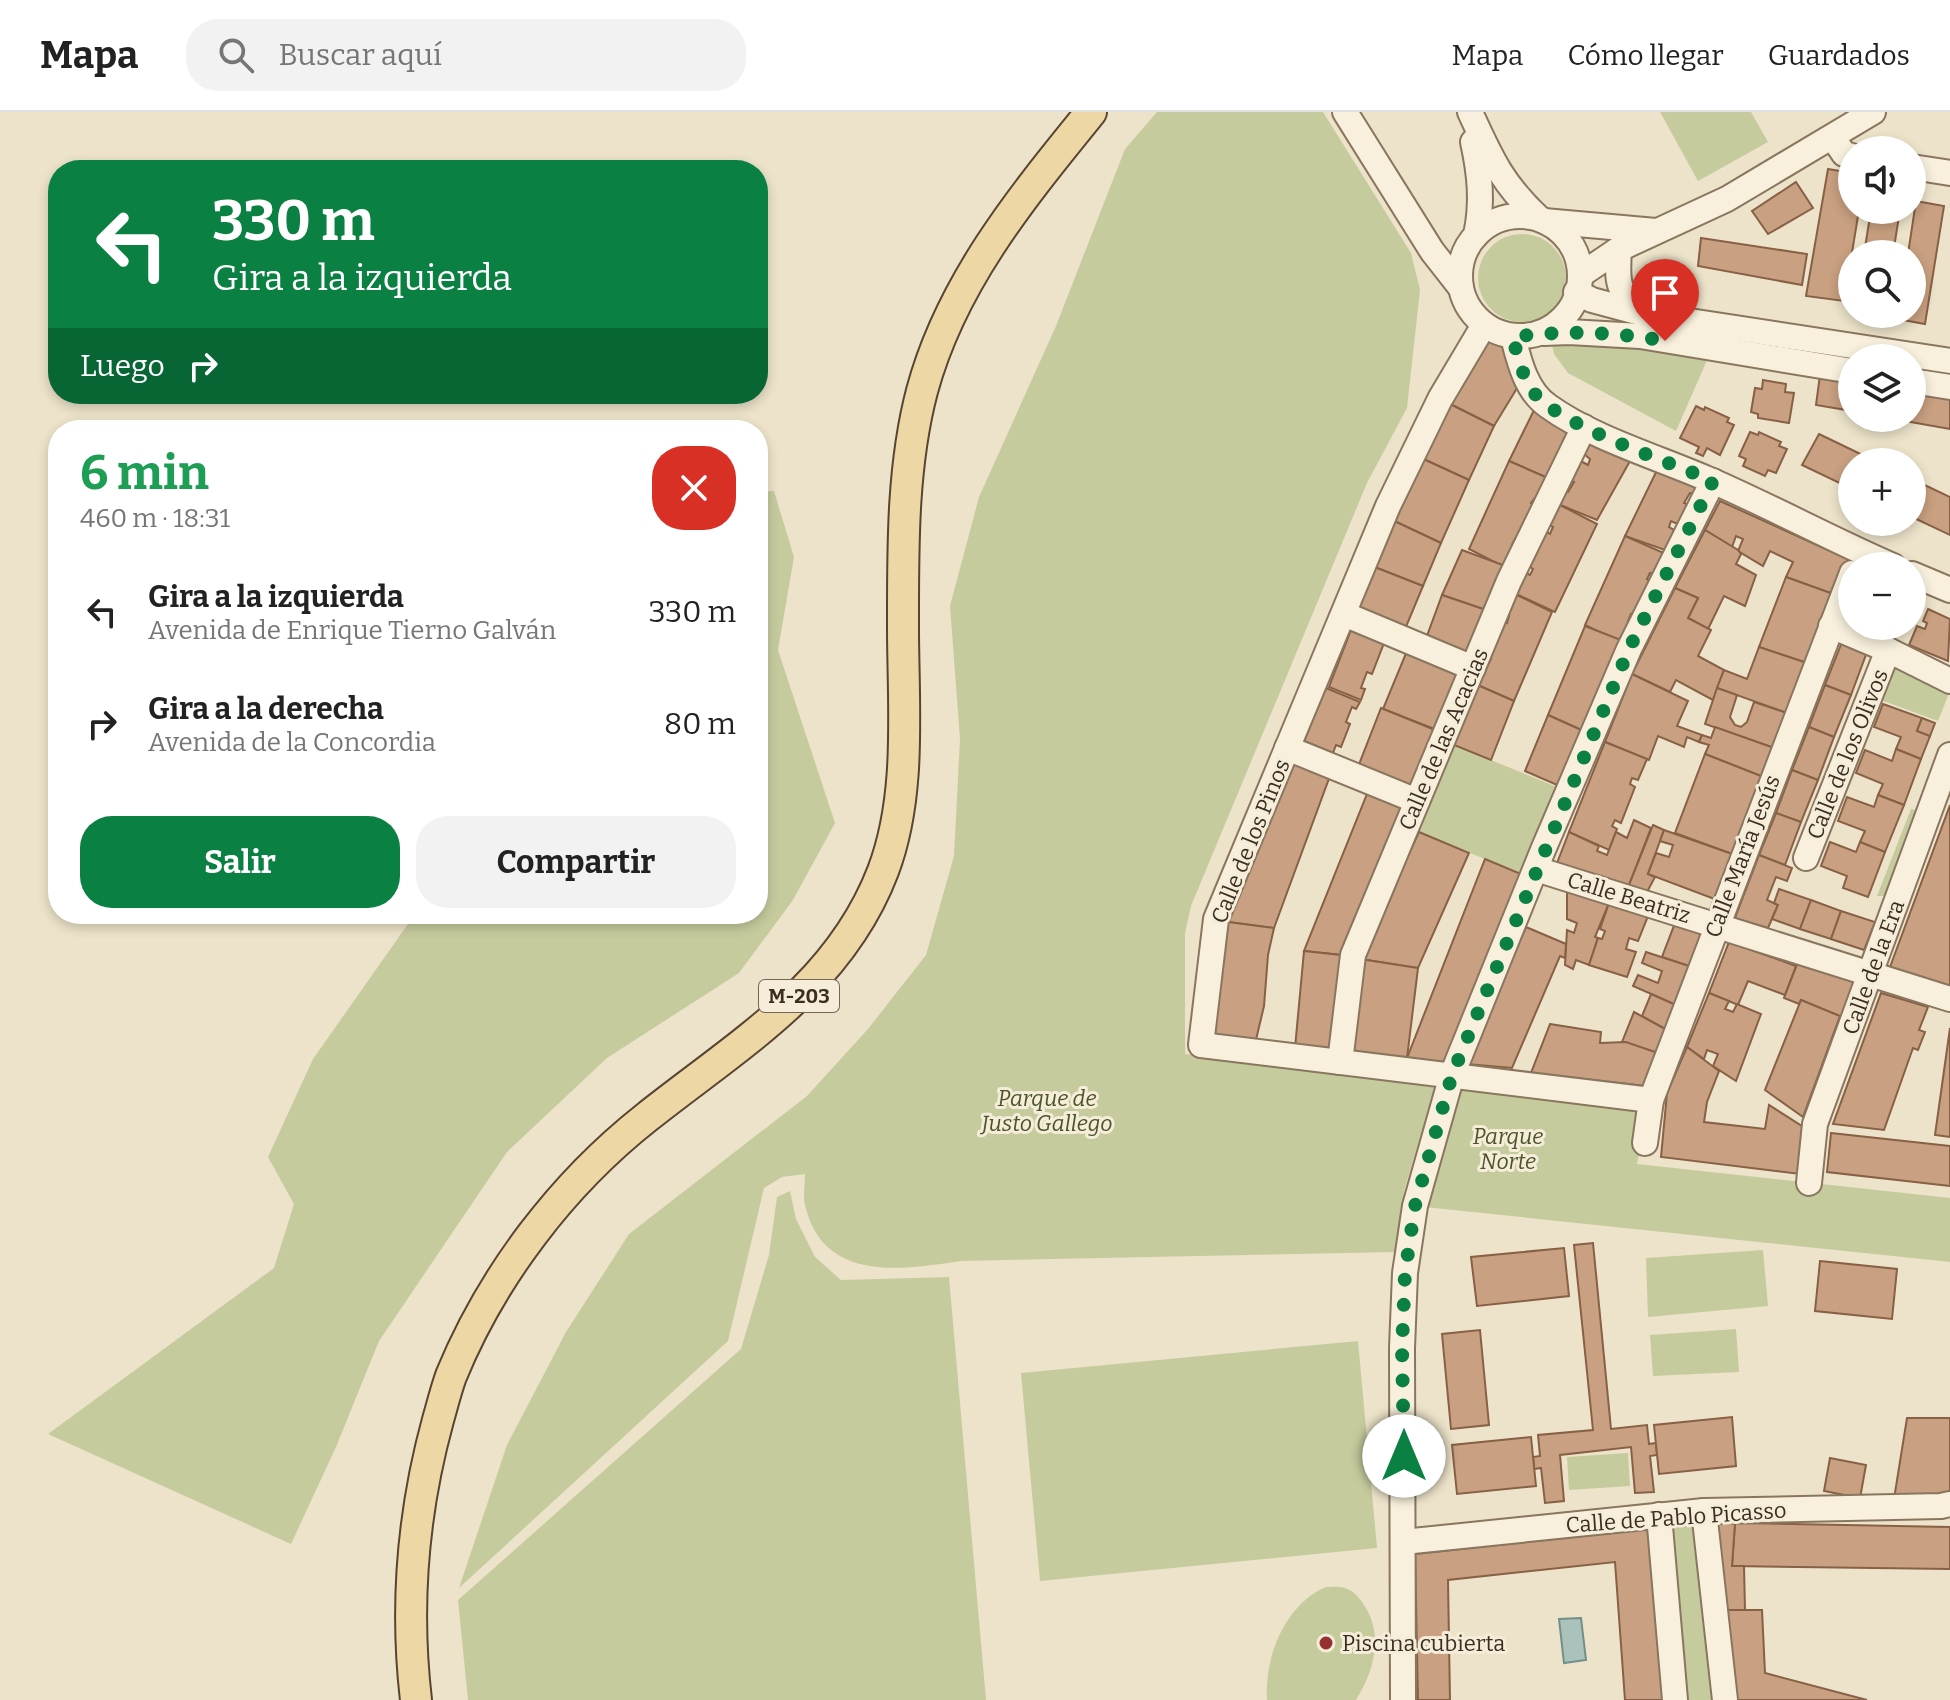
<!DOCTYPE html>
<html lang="es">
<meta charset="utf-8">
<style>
:root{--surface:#fff;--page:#f2f2f2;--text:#222;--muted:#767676;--line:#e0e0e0;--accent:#0b8043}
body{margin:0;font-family:Bitter,serif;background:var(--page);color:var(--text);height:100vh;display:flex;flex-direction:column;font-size:30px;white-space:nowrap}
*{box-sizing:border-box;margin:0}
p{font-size:26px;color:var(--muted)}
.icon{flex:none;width:44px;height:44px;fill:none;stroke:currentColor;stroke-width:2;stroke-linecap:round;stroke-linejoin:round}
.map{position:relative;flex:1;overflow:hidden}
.details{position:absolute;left:48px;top:308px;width:720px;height:504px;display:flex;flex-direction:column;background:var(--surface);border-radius:32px;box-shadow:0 4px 12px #0003}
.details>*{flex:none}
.hud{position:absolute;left:48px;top:48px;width:720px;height:244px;border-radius:32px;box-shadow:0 4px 12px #0003;background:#0b8043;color:#fff;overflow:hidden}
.tools{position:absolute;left:1838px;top:24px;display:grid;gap:16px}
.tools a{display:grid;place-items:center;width:88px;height:88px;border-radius:50%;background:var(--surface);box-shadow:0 4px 12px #0003;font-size:40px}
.pin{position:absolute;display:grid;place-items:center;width:68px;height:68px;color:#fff;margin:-82px -34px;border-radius:50% 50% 50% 0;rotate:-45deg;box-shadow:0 0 8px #0007}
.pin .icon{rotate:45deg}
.me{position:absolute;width:88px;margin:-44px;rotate:0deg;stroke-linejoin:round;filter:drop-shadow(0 0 6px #0008)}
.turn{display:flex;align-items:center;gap:28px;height:168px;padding:0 32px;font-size:36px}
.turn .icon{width:104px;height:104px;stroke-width:2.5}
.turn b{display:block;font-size:56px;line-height:68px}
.then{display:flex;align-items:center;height:76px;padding:0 32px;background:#0003;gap:16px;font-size:30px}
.round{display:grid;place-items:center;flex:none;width:84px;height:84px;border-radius:32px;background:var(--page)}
.head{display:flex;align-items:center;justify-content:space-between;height:136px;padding:0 32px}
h1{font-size:48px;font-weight:700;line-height:60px;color:#1e9e55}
.button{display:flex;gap:16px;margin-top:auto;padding:16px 32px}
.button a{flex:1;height:92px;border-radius:32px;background:var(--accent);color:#fff;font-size:32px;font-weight:700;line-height:92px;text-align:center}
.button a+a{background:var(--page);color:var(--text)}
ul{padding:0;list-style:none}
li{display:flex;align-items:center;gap:24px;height:112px;padding:0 32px}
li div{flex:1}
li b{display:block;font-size:30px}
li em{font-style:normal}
header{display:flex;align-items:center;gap:48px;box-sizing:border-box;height:112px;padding:0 40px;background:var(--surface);border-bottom:2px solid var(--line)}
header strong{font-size:38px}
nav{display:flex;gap:44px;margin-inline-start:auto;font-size:28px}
.search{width:560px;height:72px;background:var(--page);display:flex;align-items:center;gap:20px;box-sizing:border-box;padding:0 28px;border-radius:32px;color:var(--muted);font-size:30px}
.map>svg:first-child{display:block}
</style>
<header>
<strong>Mapa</strong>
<div class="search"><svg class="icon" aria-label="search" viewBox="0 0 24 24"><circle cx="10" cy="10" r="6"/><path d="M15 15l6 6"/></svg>Buscar aquí</div>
<nav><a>Mapa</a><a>Cómo llegar</a><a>Guardados</a></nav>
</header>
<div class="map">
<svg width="1950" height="1588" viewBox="0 0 1950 1588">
<rect width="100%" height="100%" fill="#ede3ca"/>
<g fill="#c6cb9e">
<path d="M1157 0H1323L1411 141 1420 178 1407 296 1367 371 1191 794 1185 821V942L1435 975 1404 1079 1396 1140 961 1149C901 1158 823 1171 805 1093 803 1084 805 1072 805 1062L782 1065 764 1076 728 1229 459 1476 507 1333 566 1220 629 1122 807 984 868 917 926 843 954 744 960 627 950 494 979 385 1056 214 1125 37Z"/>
<path d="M1660 0H1751L1768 30 1698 69Z"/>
<circle cx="1522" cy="166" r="44"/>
<path d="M1551 228H1599L1708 246 1676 319 1568 261 1554 242Z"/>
<path d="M774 379 794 445 778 538 835 711 793 788 739 861 607 946 507 1040 379 1229 336 1335 291 1432 48 1322 274 1156 294 1092 268 1045 313 947 415 802H758V380Z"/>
<path d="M1894 550 1950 579 1938 609 1878 587Z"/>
<path d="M1454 633 1557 675 1521 762 1419 720Z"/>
<path d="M1911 697 1921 699 1891 784H1877Z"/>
<path d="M1452 963 1651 988 1637 1052 1950 1086V1150L1415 1094Z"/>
<path d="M790 1079 796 1107 815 1145 841 1168 949 1165 986 1588H468L458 1488 741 1237 769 1143 777 1085Z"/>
<path d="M1763 1138 1768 1194 1648 1205 1646 1146Z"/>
<path d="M1736 1217 1739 1260 1653 1264 1650 1223Z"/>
<path d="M1358 1229 1377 1436 1040 1469 1021 1261Z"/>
<path d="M1628 1341 1630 1374 1569 1378 1567 1345Z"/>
<path d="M1698 1405 1718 1588H1681L1665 1408Z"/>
<path d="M1326 1475C1331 1475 1340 1474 1345 1476 1356 1480 1362 1489 1367 1498 1383 1527 1373 1561 1356 1588H1267C1264 1546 1285 1492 1326 1475Z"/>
</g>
<path fill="#aac2bb" stroke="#719089" stroke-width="2" d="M1581 1506 1586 1548 1564 1551 1559 1507Z"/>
<g fill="#c9a081" stroke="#876045" stroke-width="2">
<path d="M1828 57 1852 61V98H1859L1844 189 1806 184Z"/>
<path d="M1796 70 1813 96 1768 122 1752 99Z"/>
<path d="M1916 89 1944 94 1925 212 1897 207 1898 202H1912V142H1908Z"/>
<path d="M1871 98H1900L1893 142H1864Z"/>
<path d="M1701 126 1807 142 1802 173 1698 154Z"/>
<path d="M1487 225 1509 233 1522 268 1494 314 1446 290Z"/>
<path d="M1820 263 1852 268V299L1816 293Z"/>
<path d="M1763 268 1786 272 1785 280 1794 281 1789 311 1758 306V302L1751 300 1755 276 1762 277Z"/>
<path d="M1912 278 1950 284V317L1888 306H1912Z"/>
<path d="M1446 290 1494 314 1469 368 1419 345Z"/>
<path d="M1537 292 1577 318 1550 367 1509 349Z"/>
<path d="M1696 294 1704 298 1705 295 1729 306 1727 310 1734 313 1720 343 1707 336 1703 344 1696 341 1699 335 1680 326Z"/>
<path d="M1750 320 1758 323 1759 320 1781 330 1779 334 1787 337 1776 361 1768 358 1765 364 1743 354 1746 347 1739 344Z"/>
<path d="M1819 322 1877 350H1852V377L1802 353Z"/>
<path d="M1592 323 1635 340 1597 408 1553 390 1562 377 1568 380 1574 370 1568 368 1577 347 1588 353 1590 347 1584 342Z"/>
<path d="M1419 345 1469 368 1441 431 1390 407Z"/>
<path d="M1509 349 1550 367 1540 388 1535 386 1531 391 1537 395 1521 430 1515 427 1512 433 1517 437 1508 457 1469 437Z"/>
<path d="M1659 354 1704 370 1696 383 1690 381 1684 391 1690 393 1682 414 1671 409 1669 415 1676 419 1668 439 1625 424Z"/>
<path d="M1912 367 1950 385V423L1912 405Z"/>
<path d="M1720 389 1850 448 1836 483 1786 465 1793 450 1770 439 1763 454 1738 439 1743 427 1736 424 1732 435 1705 418Z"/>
<path d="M1558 392 1597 412 1555 500 1514 481 1525 460 1530 463 1533 457 1528 453 1544 418 1550 422 1553 415 1548 412Z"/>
<path d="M1390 407 1441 431 1423 474 1372 454Z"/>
<path d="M1705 418 1738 438 1741 442 1736 452 1756 463 1745 494 1724 484 1708 517 1688 506 1698 486 1675 476Z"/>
<path d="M1625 424 1666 442 1656 463 1650 461 1647 467 1653 470 1637 506 1631 502 1628 509 1634 512 1624 532 1585 513Z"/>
<path d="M1462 438 1511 456 1489 499 1442 483Z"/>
<path d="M1372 454 1423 474 1403 522 1353 502Z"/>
<path d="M1786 465 1836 483 1810 552 1759 535Z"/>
<path d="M1675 476 1698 486 1688 506 1711 518 1698 544 1724 558 1713 588 1676 568 1670 580 1632 562Z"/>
<path d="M1513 481 1552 500 1514 589 1473 571 1482 550 1488 553 1491 547 1485 544 1500 507 1507 511 1509 504 1504 501Z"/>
<path d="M1442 483 1489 499 1470 550 1424 532Z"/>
<path d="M1928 497 1950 507 1948 549 1909 533 1917 514 1925 517 1927 511 1923 509Z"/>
<path d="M1585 514 1626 530 1588 621 1548 603Z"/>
<path d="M1351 518 1384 531 1372 562 1367 560 1361 576 1365 577 1361 588 1329 575Z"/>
<path d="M1842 530 1867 540 1851 583 1825 573Z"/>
<path d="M1409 534 1462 555 1437 618 1383 597Z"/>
<path d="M1759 535 1810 552 1790 602 1717 576 1724 558 1747 567Z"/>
<path d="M1632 562 1688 589 1677 614 1702 623 1699 630 1687 625 1684 635 1658 624 1649 648 1605 630Z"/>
<path d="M1473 571 1514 589 1491 648 1454 633Z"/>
<path d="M1825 573 1851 583 1834 625 1809 615Z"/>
<path d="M1326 576 1360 590 1356 597 1352 595 1346 610 1350 612 1341 635 1336 633 1333 641 1304 629Z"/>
<path d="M1717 576 1737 583 1730 605 1735 613 1741 615 1747 610 1754 590 1790 602 1777 637 1705 612Z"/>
<path d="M1883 592 1922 606 1917 619 1930 624 1921 647 1896 637 1901 625 1874 615Z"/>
<path d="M1381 596 1435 618 1410 681 1356 660Z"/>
<path d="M1548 603 1588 621 1564 676 1525 659Z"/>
<path d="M1922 606 1935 611 1930 624 1917 619Z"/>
<path d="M1715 615 1777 637 1766 666 1705 642 1709 633 1699 630 1702 623 1711 626Z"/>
<path d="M1809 615 1834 625 1818 668 1792 658Z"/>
<path d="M1605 630 1647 647 1638 668 1632 666 1630 672 1635 675 1621 711 1615 708 1612 714 1617 717 1609 738 1569 720Z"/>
<path d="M1896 637 1921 647 1904 693 1878 683 1883 672 1856 661 1865 638 1892 649Z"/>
<path d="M1705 642 1766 666 1735 743 1675 721Z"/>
<path d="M1292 648 1331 661 1274 816 1228 810Z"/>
<path d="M1792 658 1818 668 1801 710 1776 701Z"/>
<path d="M1369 677 1408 689 1350 844 1304 839Z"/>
<path d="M1878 683 1904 693 1885 740 1860 730 1865 719 1838 709 1847 685 1874 695Z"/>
<path d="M1950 693V874L1890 855Z"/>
<path d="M1776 701 1801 710 1785 753 1759 743Z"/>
<path d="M1634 708 1651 716 1629 773 1557 751 1569 720 1599 734 1597 739 1607 743 1616 720 1627 726Z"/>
<path d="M1653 713 1664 718 1648 762 1655 765 1647 780 1629 773Z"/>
<path d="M1664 718 1735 743 1717 788 1648 762 1656 741 1669 745 1673 733 1660 729Z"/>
<path d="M1419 720 1469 741 1418 856 1360 847Z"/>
<path d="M1830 730 1856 740 1860 730 1885 740 1868 785 1843 776 1847 764 1821 754Z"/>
<path d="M1759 743 1792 756 1787 769 1776 765 1767 788 1778 793 1768 816 1735 806Z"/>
<path d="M1485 747 1521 762 1447 954 1407 946Z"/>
<path d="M1779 777 1811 788 1800 817 1772 807 1778 793 1774 791Z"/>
<path d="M1567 779 1609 791 1595 825 1598 826 1589 853 1576 848 1573 857 1565 853 1567 818 1574 821 1577 811 1567 807Z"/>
<path d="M1811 788 1841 799 1831 827 1800 817Z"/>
<path d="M1609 791 1648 804 1638 829 1629 826 1626 837 1636 840 1627 865 1589 853 1598 826 1602 827 1605 819 1600 817Z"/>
<path d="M1841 799 1875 810 1864 838 1831 827Z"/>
<path d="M1228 810 1274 816 1268 843 1264 894 1255 932 1210 928Z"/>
<path d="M1675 811 1705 820 1692 855 1662 845Z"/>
<path d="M1526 815 1566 832 1565 846 1560 844 1512 956 1467 952Z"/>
<path d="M1729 830 1796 854 1785 883 1748 869 1738 893 1709 881Z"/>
<path d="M1304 839 1350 844 1336 943 1295 936Z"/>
<path d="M1646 840 1692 855 1676 893 1633 874 1638 863 1658 871 1662 859 1642 851Z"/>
<path d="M1360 847 1418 856 1407 946 1352 941Z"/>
<path d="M1798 850 1856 870 1844 906 1801 888 1799 892 1784 886Z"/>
<path d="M1709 881 1729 889 1725 897 1733 900 1737 892 1761 902 1736 969 1713 954 1718 942 1707 938 1704 947 1687 935Z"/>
<path d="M1881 881 1928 895 1919 918 1925 920 1918 938 1913 936 1884 1018 1833 1012Z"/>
<path d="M1651 882 1676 893 1667 918 1642 904Z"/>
<path d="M1801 888 1840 904 1803 1005 1765 978Z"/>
<path d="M1634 900 1667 918 1658 941 1622 930Z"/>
<path d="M1550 912 1601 920 1600 931 1626 930 1658 941 1646 974 1531 961Z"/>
<path d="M1950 916V1025L1935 1023Z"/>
<path d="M1687 935 1719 959 1707 990 1704 1010 1765 1017 1769 993 1805 1016 1800 1062 1661 1045 1667 981Z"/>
<path d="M1831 1021 1950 1034V1074L1827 1060Z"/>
<path d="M1593 1131 1611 1317 1647 1313 1649 1332 1656 1331 1657 1343 1650 1344 1654 1380 1635 1381 1631 1335 1560 1343 1564 1389 1545 1391 1541 1356 1534 1357 1533 1345 1540 1344 1538 1323 1593 1318 1574 1133Z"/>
<path d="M1564 1136 1569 1184 1477 1194 1471 1145Z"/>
<path d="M1820 1149 1897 1157 1892 1207 1815 1199Z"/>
<path d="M1480 1218 1489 1313 1451 1317 1442 1222Z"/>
<path d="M1732 1305 1736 1354 1659 1362 1654 1313Z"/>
<path d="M1907 1306H1950V1383L1894 1387Z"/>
<path d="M1531 1325 1536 1374 1457 1382 1452 1333Z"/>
<path d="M1830 1346 1866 1353 1860 1386 1824 1379Z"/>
<path d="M1735 1411 1950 1415V1457L1732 1454Z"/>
<path d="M1735 1411 1732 1454H1744L1745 1498H1725L1715 1412Z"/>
<path d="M1648 1417 1664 1588H1625L1615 1450 1448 1468 1450 1588H1418L1415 1442Z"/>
<path d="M1725 1498H1762L1765 1561 1867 1588H1732Z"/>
</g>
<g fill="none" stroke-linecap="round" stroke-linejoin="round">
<defs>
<g id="minor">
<path d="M1345 0 1432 139 1461 176"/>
<path d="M1470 0C1491 46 1502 72 1540 107"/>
<path d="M1833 26 1844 42 1852 44"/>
<path d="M1473 30C1480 62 1483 91 1476 123"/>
<path d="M1912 55 1950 61"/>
<circle cx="1520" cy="164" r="60"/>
<path d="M1544 109 1656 119"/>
<path d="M1619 137C1617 170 1616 179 1642 200"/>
<path d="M1582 162 1619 137 1727 87 1873 0"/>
<path d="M1576 180 1592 188 1644 202 1950 249"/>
<path d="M1484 213 1440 287 1388 394 1216 807 1201 933 1651 988"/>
<path d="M1544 221 1569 220 1640 224 1852 259"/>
<path d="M1513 225C1519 249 1526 279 1548 294 1592 326 1660 346 1710 368 1772 395 1831 427 1893 454"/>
<path d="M1912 269 1950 275"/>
<path d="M1912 462 1950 478"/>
<path d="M1344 502 1473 556"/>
<path d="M1831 514 1888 538 1950 569"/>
<path d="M1287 636 1417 689"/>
<path d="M1806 746 1888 538"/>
<path d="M1536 757 1950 887"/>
<path d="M1340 950 1353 843 1509 469 1584 315"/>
<path d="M1645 1031 1651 988 1852 461"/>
<path d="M1809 1071 1815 1012 1950 643"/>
<path d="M1704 1399 1725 1588"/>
<path d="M1659 1403 1675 1588"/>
<path d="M1403 1430 1704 1399 1941 1394 1950 1392"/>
<path d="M1403 1588 1402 1236 1405 1161 1415 1094 1452 963 1543 738 1629 537 1713 369"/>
</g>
<path id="major" d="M416 1588C405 1494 413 1399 438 1308 442 1294 446 1278 451 1264 492 1164 562 1072 647 1005 739 932 839 874 883 759 912 683 903 594 903 515 903 436 902 355 922 279 951 171 1022 85 1091 0"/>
</defs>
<use href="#minor" stroke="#89765f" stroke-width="28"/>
<use href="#major" stroke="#574432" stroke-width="34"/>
<use href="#minor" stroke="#f8f0dd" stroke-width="24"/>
<use href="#major" stroke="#edd7a4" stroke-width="30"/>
</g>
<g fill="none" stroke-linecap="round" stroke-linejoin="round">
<path stroke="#0b8043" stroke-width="14" stroke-dasharray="0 25.2" d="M1404 1344 1402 1236 1405 1161 1415 1094 1452 963 1629 537 1713 369C1670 350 1563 315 1535 282 1523 267 1517 244 1513 225 1564 218 1615 220 1665 229"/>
</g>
<circle fill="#963131" stroke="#f5edd9" stroke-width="3" cx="1326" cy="1531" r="8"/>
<g text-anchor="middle" stroke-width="6" stroke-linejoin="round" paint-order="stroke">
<rect fill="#f5edd9" stroke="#726758" stroke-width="2" x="759" y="868" width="80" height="32" rx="6"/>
<g font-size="20" font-weight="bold" fill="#3a2e21">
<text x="799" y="891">M-203</text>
</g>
<g font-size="22" fill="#3a2e21" stroke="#f5edd9">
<text transform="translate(1443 627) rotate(-67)" y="8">Calle de las Acacias</text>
<text transform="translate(1847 642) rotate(-68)" y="8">Calle de los Olivos</text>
<text transform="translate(1250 729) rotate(-68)" y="8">Calle de los Pinos</text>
<text transform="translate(1742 744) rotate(-69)" y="8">Calle María Jesús</text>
<text transform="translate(1629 785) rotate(17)" y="8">Calle Beatriz</text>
<text transform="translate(1873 855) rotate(-70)" y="8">Calle de la Era</text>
<text transform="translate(1676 1405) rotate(-4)" y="8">Calle de Pablo Picasso</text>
</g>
<g font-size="22" font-style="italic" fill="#4a5629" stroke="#f5edd9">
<text x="1047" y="994">Parque de<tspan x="1047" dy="25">Justo Gallego</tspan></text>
<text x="1508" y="1032">Parque<tspan x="1508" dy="25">Norte</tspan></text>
</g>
<g font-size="22" fill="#3a2e21" stroke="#f5edd9" text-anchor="start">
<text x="1342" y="1539">Piscina cubierta</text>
</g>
</g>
</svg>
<div class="tools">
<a><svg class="icon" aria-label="sound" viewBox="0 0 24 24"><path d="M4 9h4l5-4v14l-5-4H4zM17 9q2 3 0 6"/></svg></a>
<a><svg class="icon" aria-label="search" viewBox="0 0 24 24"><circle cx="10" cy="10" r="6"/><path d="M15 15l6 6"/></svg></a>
<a><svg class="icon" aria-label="layers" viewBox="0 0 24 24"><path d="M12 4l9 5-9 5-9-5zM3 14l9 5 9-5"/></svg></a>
<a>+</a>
<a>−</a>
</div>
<div class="pin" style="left:1665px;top:229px;background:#d93025"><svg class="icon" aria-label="arrive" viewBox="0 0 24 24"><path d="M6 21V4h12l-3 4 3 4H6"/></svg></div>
<svg class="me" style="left:1404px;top:1344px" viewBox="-20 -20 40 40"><circle r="19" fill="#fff"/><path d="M0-13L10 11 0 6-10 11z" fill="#0b8043"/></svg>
<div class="hud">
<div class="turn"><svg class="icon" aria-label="left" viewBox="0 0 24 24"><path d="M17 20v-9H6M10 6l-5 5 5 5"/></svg><div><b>330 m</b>Gira a la izquierda</div></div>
<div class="then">Luego<svg class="icon" aria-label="right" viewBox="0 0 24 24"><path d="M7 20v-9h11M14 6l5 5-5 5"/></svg></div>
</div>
<section class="details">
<div class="head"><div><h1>6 min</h1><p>460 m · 18:31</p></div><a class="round" style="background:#d93025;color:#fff"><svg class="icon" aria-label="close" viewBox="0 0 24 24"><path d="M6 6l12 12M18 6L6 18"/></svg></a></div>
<ul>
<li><svg class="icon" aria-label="left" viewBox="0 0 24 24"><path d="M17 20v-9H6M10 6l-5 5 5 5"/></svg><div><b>Gira a la izquierda</b><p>Avenida de Enrique Tierno Galván</p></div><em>330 m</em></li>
<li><svg class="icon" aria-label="right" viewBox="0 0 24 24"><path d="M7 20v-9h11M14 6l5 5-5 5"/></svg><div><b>Gira a la derecha</b><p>Avenida de la Concordia</p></div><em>80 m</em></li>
</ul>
<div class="button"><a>Salir</a><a>Compartir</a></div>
</section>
</div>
